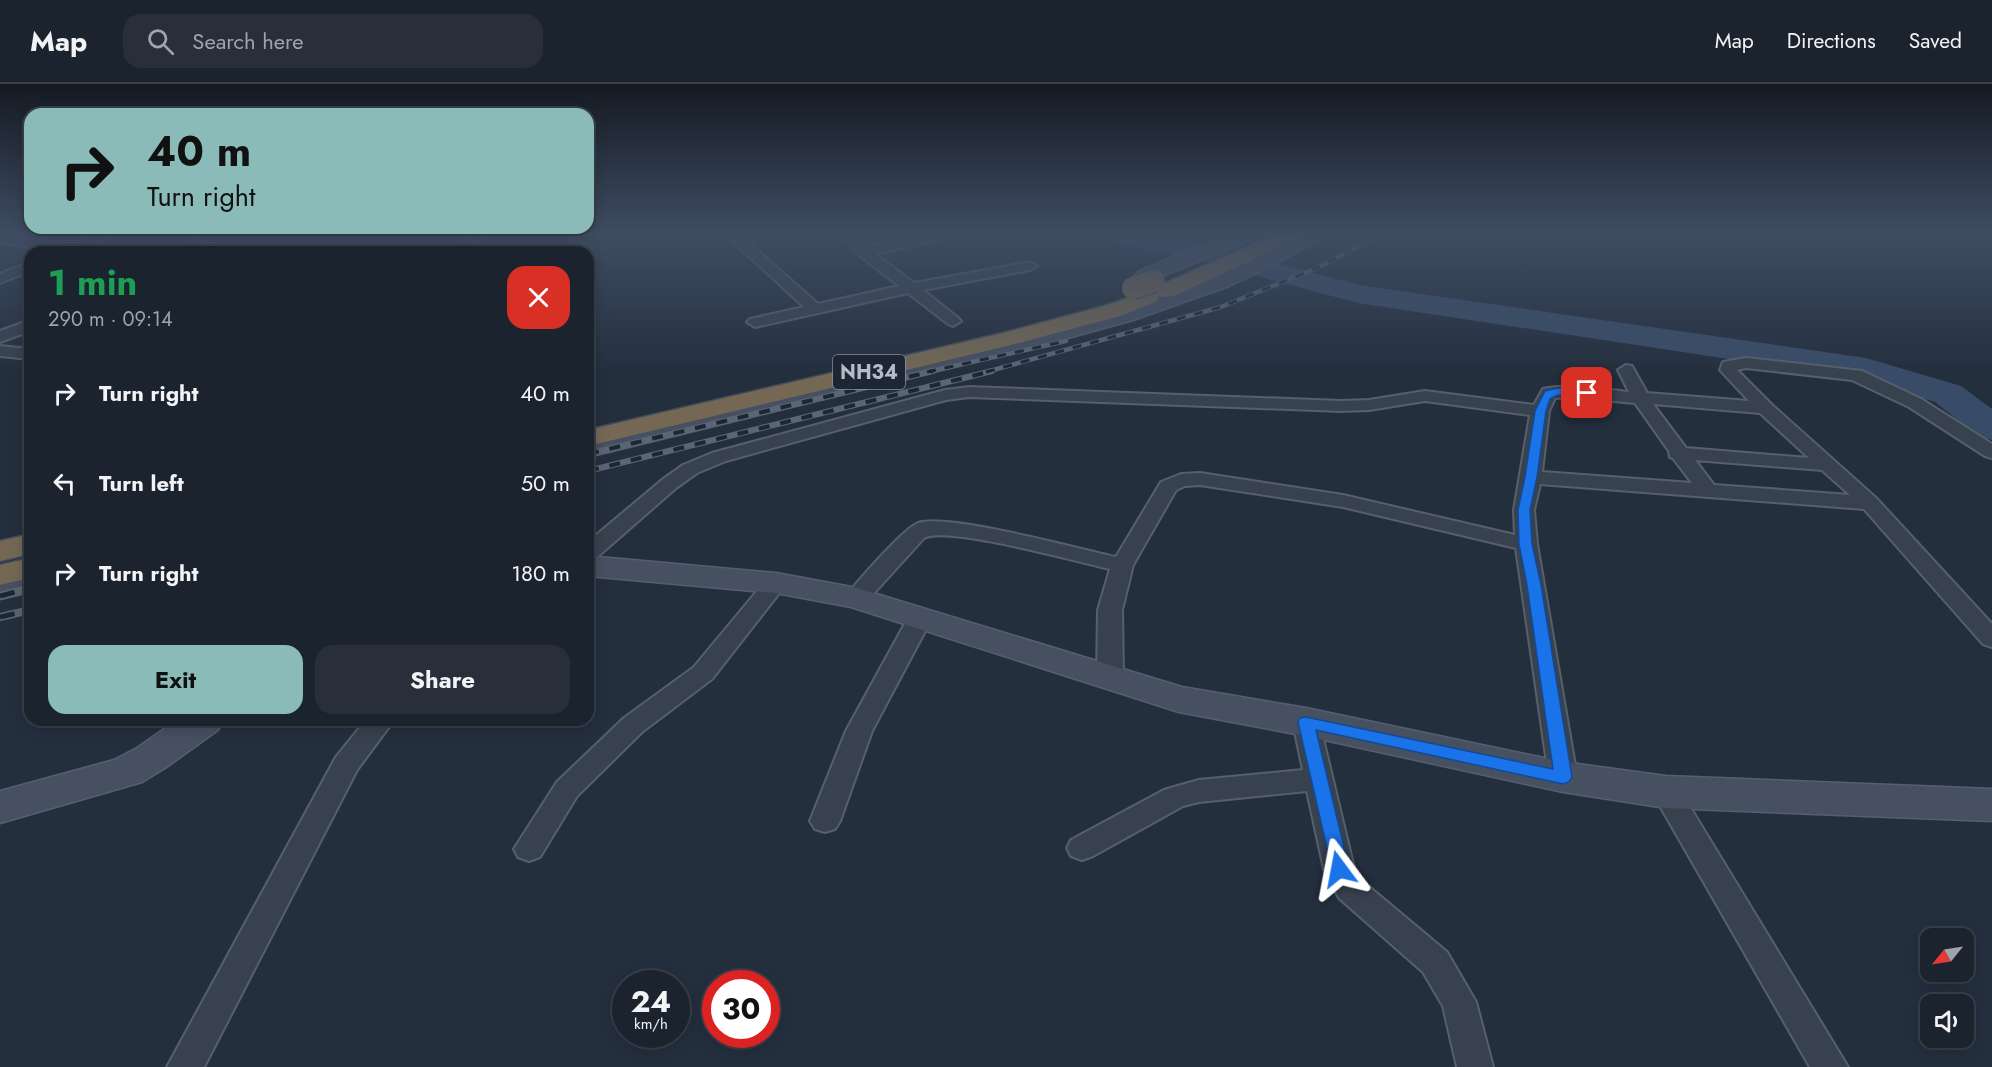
<!DOCTYPE html>
<meta charset="utf-8">
<style>
:root{--surface:#1b232e;--page:#282f3a;--text:#f1f3f6;--muted:#a0a4aa;--line:#39404a;--accent:#8bbbb9}
body{margin:0;font-family:Jost,sans-serif;background:var(--page);color:var(--text);height:100vh;display:flex;flex-direction:column;font-size:22px;white-space:nowrap}
*{box-sizing:border-box;margin:0}
p{font-size:20px;color:var(--muted)}
.icon{flex:none;width:33px;height:33px;fill:none;stroke:currentColor;stroke-width:2;stroke-linecap:round;stroke-linejoin:round}
.map{position:relative;flex:1;overflow:hidden}
.drawer{position:absolute;left:24px;top:162px;width:570px;height:480px;display:flex;flex-direction:column;background:var(--surface);border-radius:18px;box-shadow:0 3px 15px #0003,0 0 0 2px var(--line)}
.drawer>*{flex:none}
.top-card{position:absolute;left:24px;top:24px;width:570px;height:126px;border-radius:18px;box-shadow:0 3px 15px #0003,0 0 0 2px var(--line);background:#8bbbb9;color:#111;overflow:hidden}
.needle{width:39px;rotate:240deg}
.controls{position:absolute;left:1920px;top:844px;display:grid;gap:12px}
.controls a{display:grid;place-items:center;width:54px;height:54px;border-radius:12px;background:var(--surface);box-shadow:0 3px 15px #0003,0 0 0 2px var(--line);font-size:30px}
.speed{position:absolute;left:612px;top:886px;display:flex;gap:12px;font-size:30px;font-weight:700;text-align:center}
.speed>*{display:grid;place-content:center;width:78px;height:78px;border-radius:50%;background:var(--surface);box-shadow:0 3px 15px #0003,0 0 0 2px var(--line);line-height:1}
.speed small{font-size:15px;font-weight:400}
.speed .limit{border:9px solid #d22;background:#fff;color:#111}
.pin{position:absolute;display:grid;place-items:center;width:51px;height:51px;color:#fff;margin:-26px;border-radius:12px;box-shadow:0 3px 9px #0006}
.me{position:absolute;width:66px;margin:-33px;rotate:347deg;stroke-linejoin:round;filter:drop-shadow(0 0 4px #0008)}
.turn{display:flex;align-items:center;gap:21px;height:126px;padding:0 24px;font-size:27px}
.turn .icon{width:78px;height:78px;stroke-width:2.5}
.turn b{display:block;font-size:42px;line-height:51px}
.round{display:grid;place-items:center;flex:none;width:63px;height:63px;border-radius:18px;background:var(--page)}
.summary{display:flex;align-items:center;justify-content:space-between;height:102px;padding:0 24px}
h1{font-size:36px;font-weight:700;line-height:45px;color:#1e9e55}
.action{display:flex;gap:12px;margin-top:auto;padding:12px 24px}
.action a{flex:1;height:69px;border-radius:18px;background:var(--accent);color:#111;font-size:24px;font-weight:700;line-height:69px;text-align:center}
.action a+a{background:var(--page);color:var(--text)}
ul{padding:0;list-style:none}
li{display:flex;align-items:center;gap:18px;height:90px;padding:0 24px}
li div{flex:1}
li b{display:block;font-size:22px}
li em{font-style:normal}
header{display:flex;align-items:center;gap:36px;box-sizing:border-box;height:84px;padding:0 30px;background:var(--surface);border-bottom:2px solid var(--line)}
header strong{font-size:28px}
nav{display:flex;gap:33px;margin-inline-start:auto;font-size:21px}
.search{width:420px;height:54px;background:var(--page);display:flex;align-items:center;gap:15px;box-sizing:border-box;padding:0 21px;border-radius:18px;color:var(--muted);font-size:22px}
.map>svg:first-child{display:block}
</style>
<header>
<strong>Map</strong>
<div class="search"><svg class="icon" aria-label="search" viewBox="0 0 24 24"><circle cx="10" cy="10" r="6"/><path d="M15 15l6 6"/></svg>Search here</div>
<nav><a>Map</a><a>Directions</a><a>Saved</a></nav>
</header>
<div class="map">
<svg width="1992" height="983" viewBox="0 0 1992 983">
<rect width="100%" height="100%" fill="#242f3e"/>
<g fill="none" stroke-linecap="round" stroke-linejoin="round">
<path fill="#394c67" fill-rule="evenodd" d="M1104 151H1160L1209 161 1359 201 1866 274 1961 302 1992 325V356L1978 352 1935 318 1861 295 1358 219 1205 178 1108 157Z"/>
<defs>
<g id="street">
<path d="M95 151H113L82 167 59 168 60 166 0 159V153L2 152 74 160Z"/>
<path d="M471 151H488L458 168H441Z"/>
<path d="M726 151H740L818 220 899 202 859 171 843 151H856L867 163 922 151H948L947 154 875 170 914 199 1030 178 1037 182 1030 186 923 206 958 234 961 237 953 242 948 240 908 209 755 243 747 238 750 235 804 223Z"/>
<path d="M575 155 582 159 569 168H553Z"/>
<path d="M194 156 236 165 238 168H212L189 163 187 160Z"/>
<path d="M30 178V187L0 199V190Z"/>
<path d="M30 236V247L0 258V247Z"/>
<path d="M0 262 30 265V275L0 272Z"/>
<path d="M1746 274 1862 287 1921 315 1992 360V374L1985 372 1909 323 1852 296 1746 284 1737 286 1772 321 1877 415 1992 540V563L1983 560 1864 425 1540 400 1534 426 1537 460 1577 693 1573 700 1563 703 1553 700 1549 693 1516 464 1343 423 1200 401 1185 402 1176 406 1133 481 1122 526 1123 594 1119 600 1110 602 1101 600 1097 594 1098 526 1110 485C1078 478 945 441 924 454L865 519 857 521 849 519 845 514C856 499 903 445 918 439 947 429 1079 465 1116 473L1161 398 1181 390 1200 389 1343 411 1515 451 1514 426 1530 331 1425 317 1369 326 1341 327 969 313 946 316 726 377 697 389 676 404 596 474 588 476V458L662 396 683 381 712 369 945 306 969 303 1341 317 1369 316 1425 307 1534 321 1543 305C1570 299 1601 305 1629 308L1618 286 1626 281 1632 282 1647 309 1749 317 1720 286 1723 278ZM1569 313 1635 319 1669 367 1670 373 1673 374 1692 399 1542 388 1549 327 1555 314ZM1653 320 1760 329 1809 374 1686 364ZM1695 376 1822 386 1850 411 1714 401Z"/>
<path d="M776 492 784 494 787 499 712 595 642 648 577 712 540 773 529 777 518 773 514 765 557 698 624 634 694 583 768 494Z"/>
<path d="M920 527 928 529 932 534 872 647 840 737 835 745 825 748 815 745 810 737 846 647 908 534 912 529Z"/>
<path d="M1306 629 1315 631 1319 638 1354 784 1361 796 1447 868 1476 918 1493 983H1457L1443 922 1423 888 1339 814 1324 785 1307 707 1199 718 1183 722 1093 772 1082 776 1071 772 1067 764 1071 756 1164 706 1174 703 1199 696 1303 686 1293 638 1297 631Z"/>
<path d="M366 636H394L357 686 204 983H167L336 673Z"/>
<path d="M1666 697 1676 700 1848 983H1810L1652 708 1656 700Z"/>
</g>
<g id="secondary">
<path d="M1227 151H1254L1252 155 1153 196 1171 209 1261 171 1298 151H1322L1320 155 1275 180 1229 202 1133 236 1035 263 588 373V357L1023 252 1153 215 1140 209 1132 195 1139 187Z"/>
<path d="M588 472 776 489 857 504 1182 603 1306 624 1563 678 1666 692 1992 705V737L1666 724 1563 708 1306 652 1179 628 851 523 776 509 588 492Z"/>
<path d="M30 488V508L0 515V495Z"/>
<path d="M177 636H223L218 646 165 684 142 698 0 739V707L114 676 137 664Z"/>
</g>
<g id="highway">
<path d="M1274 151H1300L1298 155 1174 212 1166 213 1158 212 1155 207 1158 202Z"/>
<path d="M1148 207 1156 208 1159 213 1156 218 1120 232 1015 260 588 362V346L1003 249 1104 222Z"/>
<path d="M30 450V470L0 477V457Z"/>
<path d="M30 474V494L0 501V481Z"/>
</g>
</defs>
<use href="#street" stroke="#565f6c" stroke-width="4"/>
<use href="#secondary" stroke="#565f6c" stroke-width="3"/>
<use href="#highway" stroke="#434c59" stroke-width="3"/>
<use href="#street" fill="#38414e" fill-rule="evenodd"/>
<use href="#secondary" fill="#465061" fill-rule="evenodd"/>
<use href="#highway" fill="#746855" fill-rule="evenodd"/>
<defs>
<g id="rail-far2">
<path d="M927 288 1066 257"/>
<path d="M986 288 1221 223 1317 184 1379 151"/>
</g>
<g id="rail-far1">
<path d="M588 370 933 287"/>
<path d="M588 387 992 287"/>
</g>
<g id="rail">
<path d="M0 512 30 504"/>
<path d="M0 533 30 526"/>
</g>
</defs>
<use href="#rail-far2" stroke="#5a6575" stroke-width="4.5"/>
<use href="#rail-far1" stroke="#5a6575" stroke-width="6"/>
<use href="#rail" stroke="#5a6575" stroke-width="8"/>
<use href="#rail-far2" stroke="#1d2633" stroke-width="3" stroke-dasharray="9" stroke-linecap="butt"/>
<use href="#rail-far1" stroke="#1d2633" stroke-width="4" stroke-dasharray="11" stroke-linecap="butt"/>
<use href="#rail" stroke="#1d2633" stroke-width="5" stroke-dasharray="15" stroke-linecap="butt"/>
<defs>
<path id="highway-bridge" d="M1133 204 1154 197"/>
</defs>
<use href="#highway-bridge" stroke="#434c59" stroke-width="24" stroke-linecap="butt"/>
<use href="#highway-bridge" stroke="#746855" stroke-width="22"/>
</g>
<linearGradient id="sky" x2="0" y2="1"><stop stop-color="#141a22"/><stop offset="0.52" stop-color="#3f4d63"/><stop offset="1" stop-color="#3f4d63" stop-opacity="0"/></linearGradient>
<rect width="1992" height="289" fill="url(#sky)"/>
<path fill="#1a73e8" stroke="#114b97" stroke-width="1.5" d="M1558 304 1587 306 1592 309C1580 317 1562 305 1550 315L1546 327 1537 393 1530 426 1532 460 1541 501 1572 693 1569 698 1563 700 1316 646 1349 785 1346 790 1339 792 1333 790 1298 638 1300 634 1306 633 1553 685 1527 501 1519 460 1518 426 1525 393 1535 327 1545 307Z"/>
<g text-anchor="middle" stroke-width="4.5" stroke-linejoin="round" paint-order="stroke">
<rect fill="#1d2633" stroke="#878f9c" stroke-width="1.5" x="833" y="271" width="72" height="34" rx="4.5"/>
<g font-size="20" font-weight="bold" fill="#b4bcc9">
<text x="869" y="295">NH34</text>
</g>
</g>
</svg>
<div class="controls">
<a><svg class="needle" viewBox="-14 -14 28 28"><path d="M0-13l5 13h-10z" fill="#e53935"/><path d="M0 13l5-13h-10z" fill="#a0a4aa"/></svg></a>
<a><svg class="icon" aria-label="sound" viewBox="0 0 24 24"><path d="M4 9h4l5-4v14l-5-4H4zM17 9q2 3 0 6"/></svg></a>
</div>
<div class="speed"><div>24<small>km/h</small></div><div class="limit">30</div></div>
<div class="pin" style="left:1587px;top:309px;background:#d93025"><svg class="icon" aria-label="arrive" viewBox="0 0 24 24"><path d="M6 21V4h12l-3 4 3 4H6"/></svg></div>
<svg class="me" style="left:1339px;top:785px" viewBox="-20 -20 40 40"><path d="M0-17L14 15 0 8-14 15z" fill="#1a73e8" stroke="#fff" stroke-width="4"/></svg>
<div class="top-card">
<div class="turn"><svg class="icon" aria-label="right" viewBox="0 0 24 24"><path d="M7 20v-9h11M14 6l5 5-5 5"/></svg><div><b>40 m</b>Turn right</div></div>
</div>
<section class="drawer">
<div class="summary"><div><h1>1 min</h1><p>290 m · 09:14</p></div><a class="round" style="background:#d93025;color:#fff"><svg class="icon" aria-label="close" viewBox="0 0 24 24"><path d="M6 6l12 12M18 6L6 18"/></svg></a></div>
<ul>
<li><svg class="icon" aria-label="right" viewBox="0 0 24 24"><path d="M7 20v-9h11M14 6l5 5-5 5"/></svg><div><b>Turn right</b></div><em>40 m</em></li>
<li><svg class="icon" aria-label="left" viewBox="0 0 24 24"><path d="M17 20v-9H6M10 6l-5 5 5 5"/></svg><div><b>Turn left</b></div><em>50 m</em></li>
<li><svg class="icon" aria-label="right" viewBox="0 0 24 24"><path d="M7 20v-9h11M14 6l5 5-5 5"/></svg><div><b>Turn right</b></div><em>180 m</em></li>
</ul>
<div class="action"><a>Exit</a><a>Share</a></div>
</section>
</div>
